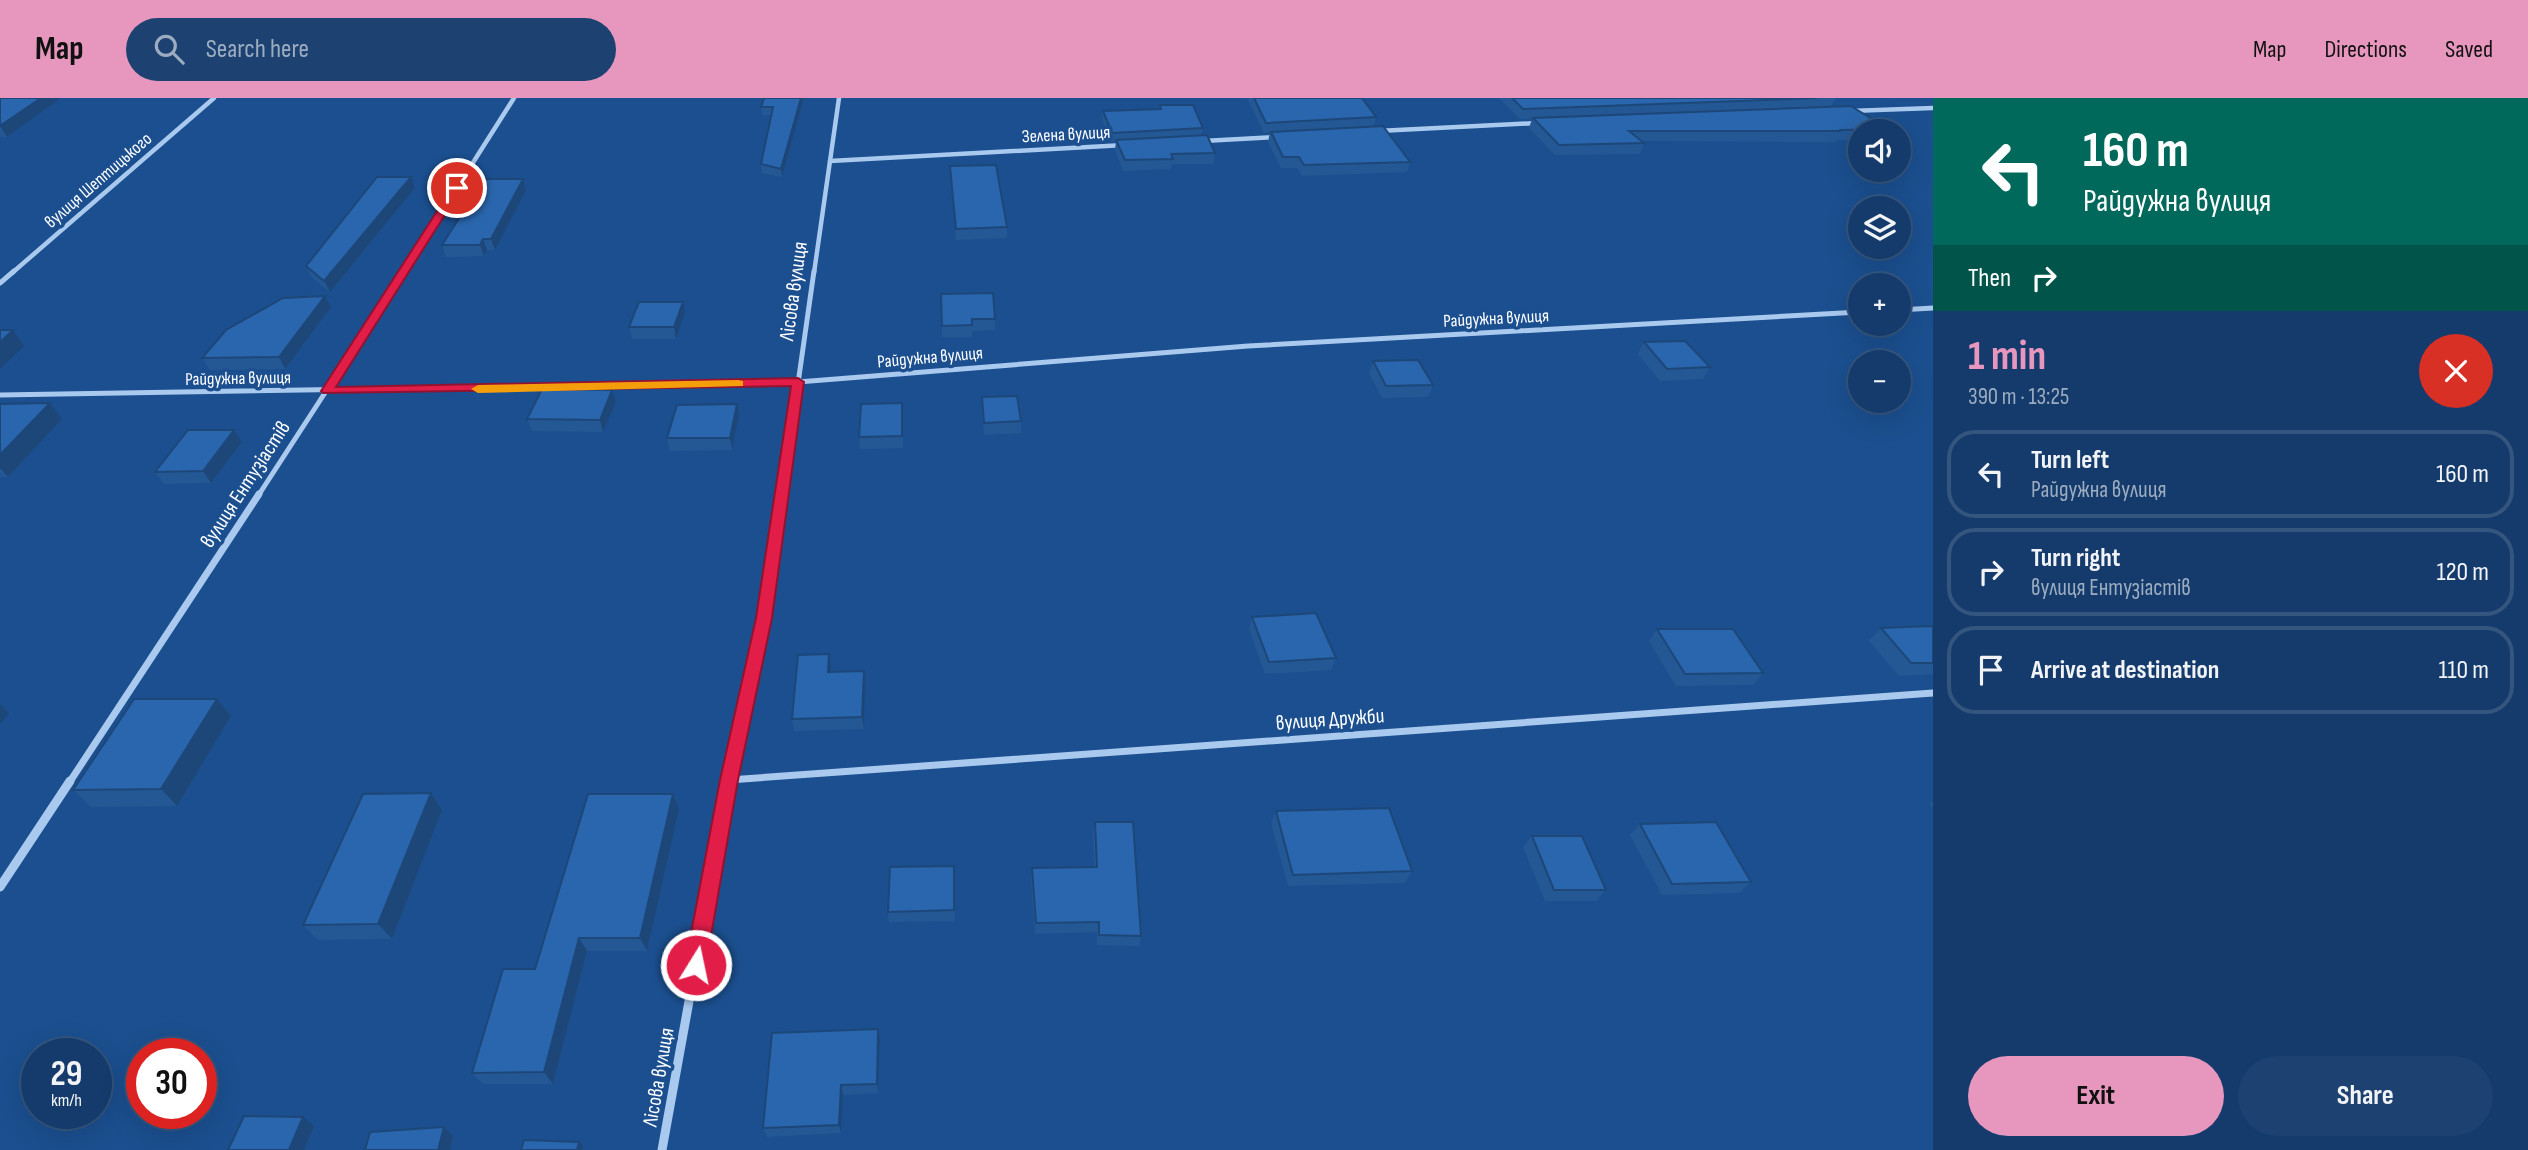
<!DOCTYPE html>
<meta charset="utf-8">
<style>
:root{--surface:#143b6b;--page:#1d4271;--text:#f1f3f6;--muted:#9dadc1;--line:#33557e;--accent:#e797bd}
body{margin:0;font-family:"Sofia Sans Condensed",sans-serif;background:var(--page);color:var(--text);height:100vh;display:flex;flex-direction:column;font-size:26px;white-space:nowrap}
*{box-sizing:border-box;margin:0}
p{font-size:23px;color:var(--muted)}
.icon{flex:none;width:38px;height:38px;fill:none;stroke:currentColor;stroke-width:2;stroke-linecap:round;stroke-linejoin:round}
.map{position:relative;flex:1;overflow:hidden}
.panel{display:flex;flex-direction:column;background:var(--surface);width:595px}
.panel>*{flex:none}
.hud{background:#00695c;color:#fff;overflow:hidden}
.tools{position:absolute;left:1848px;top:21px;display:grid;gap:14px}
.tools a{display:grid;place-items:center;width:63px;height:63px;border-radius:50%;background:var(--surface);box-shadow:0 7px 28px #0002,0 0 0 2px var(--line);font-size:35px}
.speed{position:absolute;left:21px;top:940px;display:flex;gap:14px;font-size:35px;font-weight:700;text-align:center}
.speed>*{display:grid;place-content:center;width:91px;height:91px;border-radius:50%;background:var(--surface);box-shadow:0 7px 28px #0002,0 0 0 2px var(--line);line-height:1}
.speed small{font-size:18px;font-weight:400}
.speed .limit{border:10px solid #d22;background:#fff;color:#111}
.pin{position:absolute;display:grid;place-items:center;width:60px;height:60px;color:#fff;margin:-30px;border:4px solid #fff;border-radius:50%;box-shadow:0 2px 7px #0007}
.me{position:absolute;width:77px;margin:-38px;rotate:10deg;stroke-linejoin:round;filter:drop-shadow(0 0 5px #0008)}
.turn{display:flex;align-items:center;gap:24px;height:147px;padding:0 35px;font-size:32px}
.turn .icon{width:91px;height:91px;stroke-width:2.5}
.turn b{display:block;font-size:49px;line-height:60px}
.then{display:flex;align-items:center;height:66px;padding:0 35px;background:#0003;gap:14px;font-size:26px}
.round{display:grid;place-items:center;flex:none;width:74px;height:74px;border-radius:37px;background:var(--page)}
.summary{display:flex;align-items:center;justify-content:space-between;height:119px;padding:0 35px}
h1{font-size:42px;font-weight:700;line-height:52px;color:var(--accent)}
.button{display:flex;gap:14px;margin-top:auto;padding:14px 35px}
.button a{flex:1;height:80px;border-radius:42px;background:var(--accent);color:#111;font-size:28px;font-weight:700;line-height:80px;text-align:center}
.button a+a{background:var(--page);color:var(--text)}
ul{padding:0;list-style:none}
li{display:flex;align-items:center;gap:21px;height:88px;margin:0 14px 10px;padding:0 21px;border:4px solid var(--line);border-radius:28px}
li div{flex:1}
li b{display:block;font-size:26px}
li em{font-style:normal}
header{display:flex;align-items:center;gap:42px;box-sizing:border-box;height:98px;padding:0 35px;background:var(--accent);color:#111}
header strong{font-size:33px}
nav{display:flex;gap:38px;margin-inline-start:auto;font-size:24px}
.search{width:490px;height:63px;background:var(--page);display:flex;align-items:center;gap:18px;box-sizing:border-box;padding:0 24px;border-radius:38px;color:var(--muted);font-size:26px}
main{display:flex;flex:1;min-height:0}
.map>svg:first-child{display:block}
</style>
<header>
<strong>Map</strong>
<div class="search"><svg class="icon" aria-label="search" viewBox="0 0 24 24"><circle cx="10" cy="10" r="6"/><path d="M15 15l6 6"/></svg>Search here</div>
<nav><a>Map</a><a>Directions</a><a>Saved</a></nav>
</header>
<main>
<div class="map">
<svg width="1933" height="1052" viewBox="0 0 1933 1052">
<rect width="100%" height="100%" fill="#1b4f8f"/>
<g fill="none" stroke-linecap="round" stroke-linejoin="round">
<g stroke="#a9c9ee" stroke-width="4.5">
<path d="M1850 13 1933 10"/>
<path d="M1378 33 1537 25"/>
<path d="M1203 43 1278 39"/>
<path d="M830 63 1125 47"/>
<path d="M12 175 214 0"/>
<path d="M403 175 514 0"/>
<path d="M814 175 839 0"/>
</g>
<g stroke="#a9c9ee" stroke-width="5">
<path d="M0 185 14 173"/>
<path d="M1899 212 1933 210"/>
<path d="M0 297 798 284 1248 248 1860 214"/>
<path d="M258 398 404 173"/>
<path d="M782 398 814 173"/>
</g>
<g stroke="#a9c9ee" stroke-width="7">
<path d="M729 682 1933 595"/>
<path d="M69 685 259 396"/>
<path d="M729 685 764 520 782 396"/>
</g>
<g stroke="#a9c9ee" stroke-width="9">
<path d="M0 789 70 683"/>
<path d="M662 1052 729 683"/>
</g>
</g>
<g fill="#245895">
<path d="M0 0H61L7 39H0Z"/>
<path d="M804 0 782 79 762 75 761 66 771 17H762L761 9Z"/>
<path d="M1247 0H1362L1376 19 1374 28 1410 64 1407 74 1302 78 1297 70H1281L1268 44 1270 34 1264 35Z"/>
<path d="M1499 0H1836L1831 8 1888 31 1886 33H1860V42H1836L1835 44 1641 43 1644 45 1640 56 1555 57 1529 30 1532 21H1520Z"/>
<path d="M1160 7 1203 30 1201 37 1215 55 1213 66H1172L1171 71 1123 73 1115 52 1116 43H1111L1102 21 1103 13 1159 11Z"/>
<path d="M950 68 1007 129V140L956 142Z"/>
<path d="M523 81 526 92 495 152H487L484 158 446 159 442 147Z"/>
<path d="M415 90 330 194 311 179 306 168Z"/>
<path d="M941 196 995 221V232L972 233V239H942Z"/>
<path d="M325 198 331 209 285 271 210 272 202 260Z"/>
<path d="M685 215 676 241H632L629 229Z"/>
<path d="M1644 244 1710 269 1703 281 1660 283 1638 256Z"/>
<path d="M1373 263 1433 287 1428 299 1382 300 1369 275Z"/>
<path d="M612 292 616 304 603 334 532 333 527 321Z"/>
<path d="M982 299 1021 323V335L984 337 982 311Z"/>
<path d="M50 305 62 321 8 379H0V306Z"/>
<path d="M903 317V350L860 351 859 339Z"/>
<path d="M739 318 732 352 670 353 667 340Z"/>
<path d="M234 332 242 344 211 385 164 386 155 374Z"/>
<path d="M1252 519 1336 560 1331 572 1265 576 1249 531Z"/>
<path d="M1933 528V576L1899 578 1869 543 1881 530Z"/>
<path d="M1657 531 1763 575 1753 587 1676 588 1649 543Z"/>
<path d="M829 556 831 574 865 585 864 631 794 633 792 621Z"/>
<path d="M217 601 231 618 177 708 91 709 73 692Z"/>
<path d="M431 695 442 712 392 841 318 842 303 827Z"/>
<path d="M673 696 679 711 647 853H587L553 986H483L472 975 535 871Z"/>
<path d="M1933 703V710L1929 706Z"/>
<path d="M1276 713 1412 773 1405 785 1288 788 1271 725Z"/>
<path d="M1095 724 1141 838 1139 848 1097 847V834L1035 836 1031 781 1032 770 1094 769 1093 735Z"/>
<path d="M1640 726 1751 784 1739 795 1662 797 1630 737Z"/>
<path d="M1532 738 1606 792 1596 803H1545L1523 749Z"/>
<path d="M954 768 955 823 889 824 888 814Z"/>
<path d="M880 941 878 995 843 997 841 1035 767 1039 763 1030Z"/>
</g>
<g fill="#1d4779">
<path d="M41 0H61L7 39 0 28Z"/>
<path d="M801 0H804L782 79 781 71Z"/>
<path d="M411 79 415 90 330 194 324 183Z"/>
<path d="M523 81 526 92 495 152 491 141Z"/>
<path d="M483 141 487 152 484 158 480 147Z"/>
<path d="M325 198 331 209 285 271 279 259Z"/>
<path d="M683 204 685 215 676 241 674 229Z"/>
<path d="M13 232 24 248 0 271V244Z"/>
<path d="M612 292 616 304 603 334 600 322Z"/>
<path d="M50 305 62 321 8 379 0 370V357Z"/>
<path d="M737 306 739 318 732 352 730 340Z"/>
<path d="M234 332 242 344 211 385 203 373Z"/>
<path d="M829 556 831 568 830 586 828 574Z"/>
<path d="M864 573 865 585 864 631 862 619Z"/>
<path d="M217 601 231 618 177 708 161 691Z"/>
<path d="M0 606 9 615 0 626Z"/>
<path d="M431 695 442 712 392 841 378 826Z"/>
<path d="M673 696 679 711 647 853 640 840Z"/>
<path d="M579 840 587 853 553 986 544 974Z"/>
<path d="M878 931 880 941 878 995 877 986Z"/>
<path d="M841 987 843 997 841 1035 839 1027Z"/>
<path d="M303 1019 314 1028 304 1052H289Z"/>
<path d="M444 1029 453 1038 450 1052H438Z"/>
<path d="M579 1044 583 1048 582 1052H577Z"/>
</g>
<g fill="#2a66ad" stroke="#1d4779" stroke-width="2">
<path d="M0 0H41L0 28Z"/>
<path d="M764 0H801L781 71 761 66 773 9H761Z"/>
<path d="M1254 0H1362L1376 19 1266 25Z"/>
<path d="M1512 0H1817L1523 11Z"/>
<path d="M1160 7H1193L1203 30 1112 35 1103 13 1161 11Z"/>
<path d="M1851 8 1888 31 1839 32 1841 33H1629L1644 45 1559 47 1533 20Z"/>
<path d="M1383 28 1410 64 1304 67 1299 59H1283L1271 34Z"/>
<path d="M1207 37 1215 55 1171 56 1173 61 1125 62 1116 42Z"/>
<path d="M996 67 1007 129 956 131 950 68Z"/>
<path d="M377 79H411L324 183 306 168Z"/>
<path d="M484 81H523L491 141H483L480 147H442Z"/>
<path d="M993 195 995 221H972V227L942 228 941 196Z"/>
<path d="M325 198 279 259 202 260 226 232 283 200Z"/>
<path d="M639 204H683L674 229H629Z"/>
<path d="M0 232H13L0 244Z"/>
<path d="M1685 243 1710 269 1667 271 1644 244Z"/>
<path d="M1418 262 1433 287 1386 288 1373 263Z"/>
<path d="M542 291 612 292 600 322 527 321Z"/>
<path d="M1017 298 1021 323 984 325 982 299Z"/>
<path d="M50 305 0 357V306Z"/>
<path d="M902 305V338L859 339 861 306Z"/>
<path d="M737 306 730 340H667L677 307Z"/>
<path d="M188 332H234L203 373 155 374Z"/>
<path d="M1316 515 1336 560 1269 564 1252 519Z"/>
<path d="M1933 528V565H1911L1881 530Z"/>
<path d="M1657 531H1733L1763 575 1685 576Z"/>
<path d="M829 556 828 574 864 573 862 619 792 621 798 557Z"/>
<path d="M134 601H217L161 691 73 692Z"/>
<path d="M431 695 378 826 303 827 363 696Z"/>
<path d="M588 696H673L640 840H579L544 974 472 975 503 871H535Z"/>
<path d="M1389 710 1412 773 1293 777 1276 713Z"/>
<path d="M1095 724H1133L1141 838 1099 837V824L1036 825 1032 770 1097 769Z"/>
<path d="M1716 724 1751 784 1672 786 1640 726Z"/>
<path d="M1532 738H1582L1606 792H1554Z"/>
<path d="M954 768V812L888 814 890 769Z"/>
<path d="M878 931 877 986 841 987 839 1027 763 1030 772 935Z"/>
<path d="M244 1018 303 1019 289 1052H228Z"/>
<path d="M444 1029 438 1052H365L370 1034Z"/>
<path d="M524 1042 579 1044 577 1052H521Z"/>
</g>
<path fill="#e11d48" stroke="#92132f" stroke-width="2" d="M457 87 462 90 336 289 798 280 804 284 772 520 738 682 706 867 703 874 696 877 688 874 685 867 720 682 756 520 791 288 323 295 321 293 452 90Z"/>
<path fill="#f59e0b" d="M738 282 743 283V288L478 295 471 291 478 287Z"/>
<g text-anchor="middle" stroke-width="7" stroke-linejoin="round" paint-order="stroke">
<g font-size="18" fill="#fff" stroke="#1b4f8f">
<text transform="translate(1066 36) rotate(-3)" y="6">Зелена вулиця</text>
<text transform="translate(98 82) rotate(-41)" y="6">вулиця Шептицького</text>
<text transform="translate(1496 220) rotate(-3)" y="6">Райдужна вулиця</text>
<text transform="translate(930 259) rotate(-5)" y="6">Райдужна вулиця</text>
<text transform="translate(238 280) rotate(-1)" y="6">Райдужна вулиця</text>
</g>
<g font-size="21" fill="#fff" stroke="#1b4f8f">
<text transform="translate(793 193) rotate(-82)" y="7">Лісова вулиця</text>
<text transform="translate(245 386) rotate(-57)" y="7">вулиця Ентузіастів</text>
<text transform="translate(1330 621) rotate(-4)" y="7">вулиця Дружби</text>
<text transform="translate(658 979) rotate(-80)" y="7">Лісова вулиця</text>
</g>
</g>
</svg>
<div class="tools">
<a><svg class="icon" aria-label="sound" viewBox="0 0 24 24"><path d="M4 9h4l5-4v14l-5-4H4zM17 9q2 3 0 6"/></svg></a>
<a><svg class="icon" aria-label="layers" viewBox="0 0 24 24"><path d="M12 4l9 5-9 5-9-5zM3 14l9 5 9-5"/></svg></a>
<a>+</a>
<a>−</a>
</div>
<div class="speed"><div>29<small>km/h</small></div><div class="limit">30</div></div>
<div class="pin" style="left:457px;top:90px;background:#d93025"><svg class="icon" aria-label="arrive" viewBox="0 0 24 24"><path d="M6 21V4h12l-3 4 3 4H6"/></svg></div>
<svg class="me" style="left:696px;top:867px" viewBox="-20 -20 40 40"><circle r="17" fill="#e11d48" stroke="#fff" stroke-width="3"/><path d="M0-11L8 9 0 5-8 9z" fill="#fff"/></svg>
</div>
<section class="panel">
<div class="hud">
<div class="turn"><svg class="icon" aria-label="left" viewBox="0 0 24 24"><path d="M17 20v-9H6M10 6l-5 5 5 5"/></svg><div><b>160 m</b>Райдужна вулиця</div></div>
<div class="then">Then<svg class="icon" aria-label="right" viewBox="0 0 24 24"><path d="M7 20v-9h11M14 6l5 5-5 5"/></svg></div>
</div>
<div class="summary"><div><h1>1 min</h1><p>390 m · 13:25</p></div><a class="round" style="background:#d93025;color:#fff"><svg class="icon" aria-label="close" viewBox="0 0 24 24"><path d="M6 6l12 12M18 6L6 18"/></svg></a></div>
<ul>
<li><svg class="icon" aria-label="left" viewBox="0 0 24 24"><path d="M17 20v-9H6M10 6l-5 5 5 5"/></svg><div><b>Turn left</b><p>Райдужна вулиця</p></div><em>160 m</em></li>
<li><svg class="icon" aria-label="right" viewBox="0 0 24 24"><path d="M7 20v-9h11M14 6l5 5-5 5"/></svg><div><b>Turn right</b><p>вулиця Ентузіастів</p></div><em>120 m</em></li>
<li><svg class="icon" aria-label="arrive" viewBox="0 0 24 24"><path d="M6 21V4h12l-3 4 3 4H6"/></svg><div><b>Arrive at destination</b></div><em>110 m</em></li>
</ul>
<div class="button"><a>Exit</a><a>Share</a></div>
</section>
</main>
